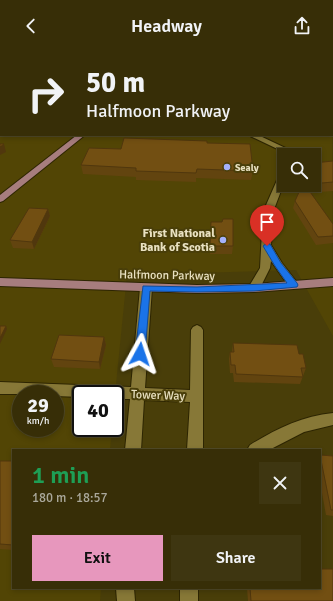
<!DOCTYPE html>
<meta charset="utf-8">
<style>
:root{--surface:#372e07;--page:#3e3611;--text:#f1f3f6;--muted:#aaa89b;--line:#514a28;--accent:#e797bd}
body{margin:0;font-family:Signika,sans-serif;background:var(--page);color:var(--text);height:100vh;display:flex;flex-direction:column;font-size:15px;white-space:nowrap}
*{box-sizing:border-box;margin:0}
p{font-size:13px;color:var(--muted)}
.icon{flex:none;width:22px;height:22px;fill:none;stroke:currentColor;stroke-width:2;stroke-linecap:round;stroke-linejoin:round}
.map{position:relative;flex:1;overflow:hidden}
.side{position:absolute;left:12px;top:397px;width:309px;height:140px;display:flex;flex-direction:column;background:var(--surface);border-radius:0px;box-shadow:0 2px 6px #0003,0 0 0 1px var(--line)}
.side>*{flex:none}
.banner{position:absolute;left:0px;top:0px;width:333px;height:84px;box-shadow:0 2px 6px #0003,0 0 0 1px var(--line);background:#372e07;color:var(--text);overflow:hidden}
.fabs{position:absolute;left:277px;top:96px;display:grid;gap:8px}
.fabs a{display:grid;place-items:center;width:44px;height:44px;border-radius:0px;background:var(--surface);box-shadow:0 2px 6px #0003,0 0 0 1px var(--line);font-size:20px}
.speed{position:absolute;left:12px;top:333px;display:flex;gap:8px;font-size:20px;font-weight:700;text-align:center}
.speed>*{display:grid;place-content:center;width:52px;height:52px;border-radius:50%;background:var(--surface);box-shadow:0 2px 6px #0003,0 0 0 1px var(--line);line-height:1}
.speed small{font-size:10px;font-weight:400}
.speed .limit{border:2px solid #111;border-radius:6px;background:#fff;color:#111}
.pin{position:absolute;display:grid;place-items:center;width:34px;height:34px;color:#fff;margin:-41px -17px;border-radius:50% 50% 50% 0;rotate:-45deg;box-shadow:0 0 4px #0007}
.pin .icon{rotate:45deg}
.me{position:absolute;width:44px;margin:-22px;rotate:5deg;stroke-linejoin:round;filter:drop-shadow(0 0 3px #0008)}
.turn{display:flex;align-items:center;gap:14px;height:84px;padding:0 20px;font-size:18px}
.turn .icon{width:52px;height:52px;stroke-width:2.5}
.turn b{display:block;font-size:28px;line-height:34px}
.round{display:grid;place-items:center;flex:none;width:42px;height:42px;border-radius:0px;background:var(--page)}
.overview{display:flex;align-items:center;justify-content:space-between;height:68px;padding:0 20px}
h1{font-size:24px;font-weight:600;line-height:30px;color:#1e9e55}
.action{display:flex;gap:8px;margin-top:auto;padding:8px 20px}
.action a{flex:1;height:46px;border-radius:0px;background:var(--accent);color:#111;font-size:16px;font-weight:600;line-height:46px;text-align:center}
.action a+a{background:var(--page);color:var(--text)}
header{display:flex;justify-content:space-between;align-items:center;height:52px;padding:0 20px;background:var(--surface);font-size:18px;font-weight:600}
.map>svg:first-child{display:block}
</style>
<header><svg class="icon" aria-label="back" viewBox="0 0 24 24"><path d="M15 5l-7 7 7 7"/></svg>Headway<svg class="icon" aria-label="share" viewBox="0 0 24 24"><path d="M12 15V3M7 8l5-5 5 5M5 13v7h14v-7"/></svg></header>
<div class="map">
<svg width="333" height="549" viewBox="0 0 333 549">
<rect width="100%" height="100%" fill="#493e09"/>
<path fill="#524505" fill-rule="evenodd" d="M332 13 333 284 296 218 127 223 115 342H81V376H112L110 398H13V536H101L100 549H0V61L1 83H332ZM284 103H314V133H284ZM21 342H55V376H21Z"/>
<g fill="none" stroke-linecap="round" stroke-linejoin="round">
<defs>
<g id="minor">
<path d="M320 0H328L319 1Z"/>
<path d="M0 56H1L0 61Z"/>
<path d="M248 83H258L296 101 295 103H287L288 102Z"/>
<path d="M281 119H284V131L273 160 271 193 282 211 299 233 298 236H290L271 209 270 216 260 236 258 239H250L248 236 260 216 263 160Z"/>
<path d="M146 232 150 233 152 236 145 336 190 338 191 278 193 275 197 273 201 275 203 278V398H187L190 350 144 348 141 398H125L130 347H115V342H81V345L55 344V342H0V330L131 335 140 236 142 233Z"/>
<path d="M333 361V373L304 380 269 398H247L250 393C276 377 302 364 333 361Z"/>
<path d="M116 536H134L135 549H117Z"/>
<rect x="180" y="536" width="18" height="13"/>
</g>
<g id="major">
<path d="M221 0H229L220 1Z"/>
<path d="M77 83H85L3 149 0 150V143Z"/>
<path d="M0 226 197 233 254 232 333 226V234L254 240 197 241 0 234Z"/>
</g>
</defs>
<use href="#minor" stroke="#2d2502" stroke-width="2"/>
<use href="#major" stroke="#2d2502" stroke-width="2"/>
<use href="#minor" fill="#877837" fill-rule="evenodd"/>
<use href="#major" fill="#a77d7e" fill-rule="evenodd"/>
</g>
<g fill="#62440f">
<rect x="332" y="10" width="1" height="47"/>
<path d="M207 91 253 119 251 128 196 126V130L136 128V125L83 122 81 113 121 97Z"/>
<path d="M333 109V139L319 140 313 133H314V111Z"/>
<path d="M295 149 333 172V191L316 193 293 156Z"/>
<path d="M48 157 50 164 34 197 13 196 10 188Z"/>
<path d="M211 170 233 194 232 202H210Z"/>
<path d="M104 285 106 293 100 317 54 315 51 307Z"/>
<path d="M233 291 299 302 306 316 300 332 234 330 233 321H230L229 307 230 300H232Z"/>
<path d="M320 403 333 404V464L326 463 320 430Z"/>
<path d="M0 409H13V498L0 497Z"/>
<path d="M247 536H320L333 549H248Z"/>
</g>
<g fill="#50370d">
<path d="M4 92 6 100 0 103V95Z"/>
<path d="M48 157 50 164 34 197 32 190Z"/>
<path d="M6 274 7 277 0 292V286Z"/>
<path d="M104 285 106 293 100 317 99 310Z"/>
</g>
<g fill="#724f12" stroke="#50370d">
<path d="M332 10H333V49L332 48Z"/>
<path d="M124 86 207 89V91L250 92 253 119 197 117 196 121 136 119V116L81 113 89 96 121 97Z"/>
<path d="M0 92H4L0 95Z"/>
<path d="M333 109V130L322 131 314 121V111Z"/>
<path d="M308 137 333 172V184L318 185 295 149 300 138Z"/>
<path d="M29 156 48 157 32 190 10 188Z"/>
<path d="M223 167H233V194H210L211 170H222Z"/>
<path d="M0 274H6L0 286Z"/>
<path d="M59 283 104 285 99 310 51 307Z"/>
<path d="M233 291 297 293 299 302H303L306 316H301L303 325 236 322 235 313H231L230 300H234Z"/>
<path d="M320 403 333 404V458H331Z"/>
<path d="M0 409H13V493L0 492Z"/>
<path d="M320 517H333V549H251L250 536H320Z"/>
</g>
<path fill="#1a73e8" stroke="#114b97" d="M267 191 270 192 281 211 297 231 298 233 297 235 254 239 197 240 150 239 145 302 144 304H137L135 302 143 234 197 235 287 231 275 214 263 194Z"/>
<g fill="#a5b1fc" stroke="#493e09" stroke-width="1.5">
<circle cx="227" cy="115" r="4"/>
<circle cx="223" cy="188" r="4"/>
</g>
<g text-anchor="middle" stroke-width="4" stroke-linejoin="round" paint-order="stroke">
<g font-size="10" font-weight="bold" fill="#e9e1c1" stroke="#493e09" text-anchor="start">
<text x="235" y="119">Sealy</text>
</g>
<g font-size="12" font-weight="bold" fill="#e9e1c1" stroke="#493e09" text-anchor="end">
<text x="215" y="185">First National<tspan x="215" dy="14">Bank of Scotia</tspan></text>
</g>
<g font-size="12" fill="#e9e1c1" stroke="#493e09">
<text transform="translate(167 223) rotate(1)" y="4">Halfmoon Parkway</text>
<text transform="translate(158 343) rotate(2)" y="4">Tower Way</text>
</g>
</g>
</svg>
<div class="fabs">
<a><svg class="icon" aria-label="search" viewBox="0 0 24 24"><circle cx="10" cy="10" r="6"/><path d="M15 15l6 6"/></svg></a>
</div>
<div class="speed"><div>29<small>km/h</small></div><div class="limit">40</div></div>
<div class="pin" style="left:267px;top:194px;background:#d93025"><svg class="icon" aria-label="arrive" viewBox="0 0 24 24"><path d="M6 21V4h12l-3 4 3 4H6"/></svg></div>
<svg class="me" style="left:140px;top:302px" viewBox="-20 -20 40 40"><path d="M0-17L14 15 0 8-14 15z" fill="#1a73e8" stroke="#fff" stroke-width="4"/></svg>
<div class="banner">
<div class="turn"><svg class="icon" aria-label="right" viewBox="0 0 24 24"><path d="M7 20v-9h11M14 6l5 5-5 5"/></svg><div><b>50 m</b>Halfmoon Parkway</div></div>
</div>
<section class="side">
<div class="overview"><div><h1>1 min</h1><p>180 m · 18:57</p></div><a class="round"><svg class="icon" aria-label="close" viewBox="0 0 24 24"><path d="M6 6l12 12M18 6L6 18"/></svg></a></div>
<div class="action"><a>Exit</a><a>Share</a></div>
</section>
</div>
